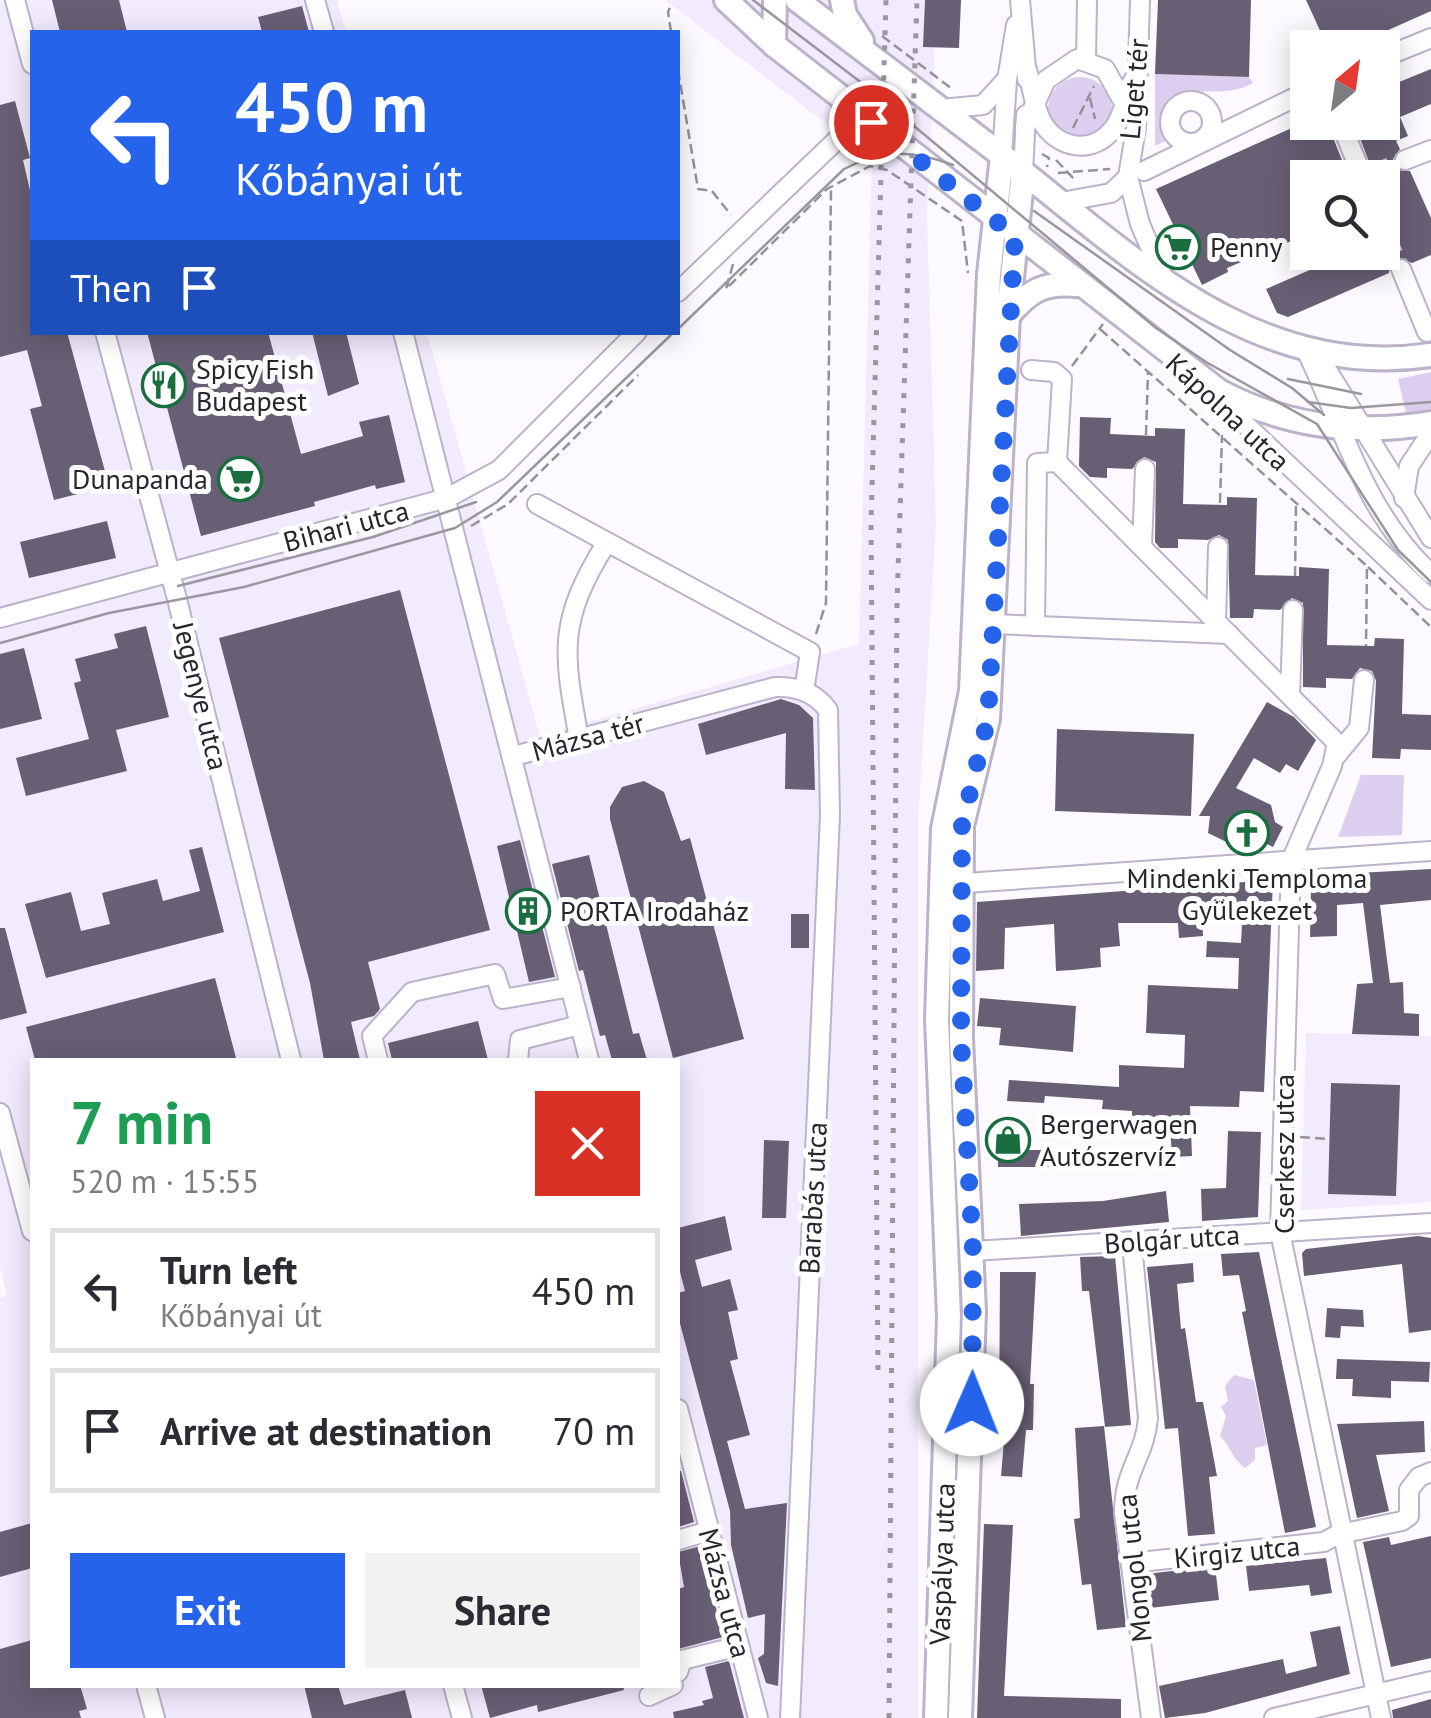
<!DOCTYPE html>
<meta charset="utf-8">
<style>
:root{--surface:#fff;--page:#f2f2f3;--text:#2b2b33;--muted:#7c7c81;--line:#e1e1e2;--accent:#2563eb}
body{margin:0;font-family:"PT Sans",sans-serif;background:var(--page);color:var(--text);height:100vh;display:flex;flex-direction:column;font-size:38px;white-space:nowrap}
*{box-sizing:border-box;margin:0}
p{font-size:32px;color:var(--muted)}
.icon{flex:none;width:55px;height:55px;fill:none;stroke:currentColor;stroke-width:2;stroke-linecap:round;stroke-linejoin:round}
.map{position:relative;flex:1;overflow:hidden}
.details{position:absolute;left:30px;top:1058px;width:650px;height:630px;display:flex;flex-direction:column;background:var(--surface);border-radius:0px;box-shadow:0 5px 25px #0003}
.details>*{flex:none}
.hud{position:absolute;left:30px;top:30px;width:650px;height:305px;border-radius:0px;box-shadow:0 5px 25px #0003;background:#2563eb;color:#fff;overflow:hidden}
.needle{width:65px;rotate:29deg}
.tools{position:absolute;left:1290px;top:30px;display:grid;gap:20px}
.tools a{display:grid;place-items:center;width:110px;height:110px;border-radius:0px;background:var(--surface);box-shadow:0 5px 25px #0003;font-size:50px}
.pin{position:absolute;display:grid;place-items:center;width:85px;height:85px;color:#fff;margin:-42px;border:5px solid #fff;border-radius:50%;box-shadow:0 2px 10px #0007}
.me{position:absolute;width:110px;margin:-55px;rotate:1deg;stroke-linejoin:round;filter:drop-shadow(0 0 8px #0008)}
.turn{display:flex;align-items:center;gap:35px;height:210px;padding:0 40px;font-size:45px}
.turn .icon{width:130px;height:130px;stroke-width:2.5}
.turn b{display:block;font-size:70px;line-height:85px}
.then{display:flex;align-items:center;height:95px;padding:0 40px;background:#0003;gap:20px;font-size:38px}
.round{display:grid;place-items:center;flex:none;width:105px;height:105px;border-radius:0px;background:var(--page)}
.headline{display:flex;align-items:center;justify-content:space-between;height:170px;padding:0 40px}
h1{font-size:60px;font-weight:700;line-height:75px;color:#1e9e55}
.primary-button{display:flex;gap:20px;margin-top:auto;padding:20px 40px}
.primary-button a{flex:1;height:115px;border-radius:0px;background:var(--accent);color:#fff;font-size:40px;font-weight:700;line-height:115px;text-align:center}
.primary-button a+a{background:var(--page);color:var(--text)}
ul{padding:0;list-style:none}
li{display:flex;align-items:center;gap:30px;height:125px;margin:0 20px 15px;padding:0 20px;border:5px solid var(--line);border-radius:0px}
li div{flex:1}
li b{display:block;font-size:38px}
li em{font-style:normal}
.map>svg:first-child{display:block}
</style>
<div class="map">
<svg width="1431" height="1718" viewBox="0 0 1431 1718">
<rect width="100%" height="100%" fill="#fcfaff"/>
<g fill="#f2eafd" fill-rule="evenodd">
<path d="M0 0H337L346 32H32V332L427 333 540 736 859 644 872 159 665 0H937L927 215 936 524 918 825V1718H0V1298L7 1295 0 1267ZM32 1060H678V1685H32Z"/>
<path d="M1306 1033 1431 1036V1202L1301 1210Z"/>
</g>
<g fill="#dcceef">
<path d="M1155 74 1249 77 1253 83C1210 107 1166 64 1165 141L1155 146Z"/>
<circle cx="1080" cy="109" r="32"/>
<path d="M1431 372V416H1400L1406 413 1398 379Z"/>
<path d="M1361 775H1404L1402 835 1338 837Z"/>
<path d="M1234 1375 1254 1380 1267 1445 1255 1448V1460L1245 1468C1232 1459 1231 1447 1220 1436L1226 1416 1221 1407 1228 1401 1225 1386Z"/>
</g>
<g fill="#695f75">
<path d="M52 0H119L127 32H60Z"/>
<path d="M925 0H961L959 48 923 47Z"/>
<path d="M1158 0H1251L1249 77 1155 74Z"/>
<path d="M1306 0H1431V11L1348 48H1328Z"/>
<path d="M302 6 309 32H262L258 17Z"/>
<path d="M1431 69V104L1400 117 1408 136 1396 141 1400 149 1393 159 1398 170 1410 171 1431 218V255L1412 263 1397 257 1391 262 1389 273 1288 317 1277 313 1266 289 1351 252H1382L1399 240 1382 195V178H1375L1357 130 1342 124 1336 129 1334 140 1349 178H1300L1308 196V234L1227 268 1228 272 1202 285 1156 189 1305 122H1382V89Z"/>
<path d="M15 101 30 158 23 160 32 199V332H67L109 486 54 500 30 409 42 406 27 350 0 357V105Z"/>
<path d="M147 332H268L301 454 363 436 359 422 389 415 405 482 376 489 375 485 314 502 315 506 201 536Z"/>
<path d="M312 332H346L359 384 328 396Z"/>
<path d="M1080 417 1111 418 1110 434 1155 436V428L1185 429 1183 504 1227 505V497L1257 498 1255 575 1299 576V567L1329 569 1327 645 1374 646 1375 638 1404 639 1402 714 1431 715V750L1401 749 1400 759 1372 758 1376 681 1372 671 1360 668 1352 679 1326 678V688L1303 687V603L1292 598 1280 610 1254 609 1253 618H1230L1228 540 1219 535 1208 540 1178 539V548H1160L1155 542 1156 462 1144 457 1132 469 1107 468V478L1090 477 1079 466Z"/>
<path d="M107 521 116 558 29 578 20 542Z"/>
<path d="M400 590 490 930 368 962 380 1009 374 1016 351 1022 360 1060H324L310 983 219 638Z"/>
<path d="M146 626 169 717 116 730 127 771 26 796 16 758 89 739 74 683 81 681 75 659 118 648 114 634Z"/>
<path d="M24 648 42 719 0 729V654Z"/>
<path d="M781 699 799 705 813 718 815 790 785 789 786 733 706 755 698 724Z"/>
<path d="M1267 702 1294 717 1316 740 1298 771 1286 764 1280 773 1254 758 1236 788 1271 805 1275 822 1283 827 1273 847 1265 843 1256 850 1245 851 1208 833 1210 816H1199Z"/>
<path d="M1057 729 1194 734 1191 816 1055 811Z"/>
<path d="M644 781 664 792 681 841 690 838 744 1039 673 1058 610 819V807L622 787Z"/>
<path d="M520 840 555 977 529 982 497 846Z"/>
<path d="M202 847 224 932 46 978 25 904 71 892 81 931 110 924 102 893 157 879 163 901 200 891 189 850Z"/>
<path d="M589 855 633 1034 639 1033 647 1060H612L605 1035 600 1036 583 970 579 971 552 864Z"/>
<path d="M1431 869V900L1380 905 1390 983 1403 982 1404 1013 1419 1014V1036L1352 1034 1357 984 1373 983 1363 903 1337 905V936L1310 937 1311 884 1303 876Z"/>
<path d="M1273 880 1264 1092 1240 1091 1239 1107 1190 1106 1192 1156 1172 1157 1170 1127 1132 1126V1111L1102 1109 1103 1100 1045 1096 1044 1103 1007 1101 1009 1080 1119 1087V1065L1184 1068 1185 1035 1146 1033 1148 985 1238 989 1239 958 1206 957 1207 941 1241 943 1243 905 1202 908 1203 936 1179 938 1178 923H1118L1120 946 1100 948 1101 967 1073 970 1056 971 1054 924 1005 928 1004 969 976 971 977 902Z"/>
<rect x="791" y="914" width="18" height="34"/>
<path d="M0 928H5L27 1013 0 1020Z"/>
<path d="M215 978 236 1058 35 1060 26 1027Z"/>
<path d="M980 998 1076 1006 1073 1052 999 1045 1001 1028 977 1026Z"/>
<path d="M478 1021 488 1060H392L388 1043Z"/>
<path d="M1331 1083 1400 1085 1396 1196 1328 1194Z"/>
<path d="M998 1131H1018V1150H1056L1055 1167H998Z"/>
<path d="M1228 1131 1261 1132 1258 1217 1202 1221 1201 1189 1226 1188Z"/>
<path d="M764 1140 789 1141 786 1218H762Z"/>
<path d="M1166 1191 1169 1222 1021 1236 1019 1204 1103 1201Z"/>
<path d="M725 1216 732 1250 695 1260 702 1287 730 1279 738 1310 728 1312 738 1359 730 1361 750 1435 727 1441 745 1509 787 1503 778 1686 766 1683 758 1658 764 1654 765 1614 748 1618 731 1545 730 1511 678 1316V1293L685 1291 678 1264V1228Z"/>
<path d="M1418 1236 1431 1238V1330L1409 1333 1402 1264 1304 1276 1302 1253 1306 1249Z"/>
<path d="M1259 1252 1316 1527 1285 1533 1242 1312 1246 1311 1239 1275 1223 1276 1221 1254Z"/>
<path d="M1115 1256 1131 1425 1105 1427 1089 1291H1082L1080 1257Z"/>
<path d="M1193 1263 1194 1282 1177 1284 1181 1329 1185 1328 1196 1402H1203L1217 1476 1209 1477 1215 1534 1188 1536 1178 1428 1165 1429 1147 1267Z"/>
<path d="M1000 1272H1036L1030 1384H1034L1033 1430H1026L1022 1477 1001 1476 1005 1429H999Z"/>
<path d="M1327 1308 1363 1310 1364 1327 1341 1326 1340 1338 1325 1337Z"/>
<path d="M1337 1359 1430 1362 1429 1382 1391 1381V1398L1352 1396 1353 1379H1336Z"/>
<path d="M1424 1421 1425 1452 1376 1455 1389 1511 1357 1518 1337 1424Z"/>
<path d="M1104 1426 1126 1627 1097 1630 1091 1584 1082 1585 1074 1519 1080 1518 1075 1428Z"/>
<path d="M678 1471H681L694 1522 678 1527Z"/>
<path d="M32 1523V1568L0 1577V1532Z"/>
<path d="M984 1524 1013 1525 1004 1696 1121 1699V1718H977Z"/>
<path d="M1431 1536V1658L1391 1667 1363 1542 1389 1537 1391 1545Z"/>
<path d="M701 1546 723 1637 678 1649V1589L684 1587 678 1552Z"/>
<path d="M1326 1558 1332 1593 1311 1596 1309 1585 1249 1591 1246 1566Z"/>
<path d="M1215 1566 1219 1600 1150 1608 1146 1574Z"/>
<path d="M1340 1626 1350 1674 1205 1713 1165 1718 1159 1686 1283 1659 1286 1674 1317 1666 1310 1632Z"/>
<path d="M32 1640V1685H80L87 1709 79 1711 81 1718H0V1649Z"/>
<path d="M729 1661 744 1718H674L673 1712 704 1705 702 1701 713 1698 705 1667Z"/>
<path d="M304 1685H338L344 1705 405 1690 412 1718H312Z"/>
<path d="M481 1685H623L624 1690 538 1712 537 1705 490 1718Z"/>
<path d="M1431 1699V1718H1393L1392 1710Z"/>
</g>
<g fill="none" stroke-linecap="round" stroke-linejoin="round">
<g stroke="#d2cfd5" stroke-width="18" stroke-dasharray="18 9" stroke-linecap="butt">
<path d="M1373 173 1405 160"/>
<path d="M1387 237 1401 269"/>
</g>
<defs>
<g id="minor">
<path d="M15 0 32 64"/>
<path d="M315 0 324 32"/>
<path d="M1020 0 1027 79"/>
<path d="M1140 0 1136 128 1128 177 1140 224 1164 279"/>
<path d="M1382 58 1431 38"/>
<path d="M1086 59 1087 0"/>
<path d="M1027 70C1032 86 1034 107 1042 122 1058 149 1093 155 1113 129 1124 116 1126 95 1134 79"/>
<circle cx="1191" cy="122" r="21"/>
<path d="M941 109 983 105 1006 80"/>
<path d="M1025 126 1046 80 1077 59 1105 69 1124 103"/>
<path d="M1346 136 1363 178"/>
<path d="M1002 156 1007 80 1016 25"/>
<path d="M1405 160 1431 150"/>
<path d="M1144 171 1308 91"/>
<path d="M1023 172 1026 115"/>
<path d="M1061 202 1111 193 1128 177"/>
<path d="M1382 225 1387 237"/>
<path d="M1401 269 1427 332"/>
<path d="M678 292 843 134 871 122"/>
<path d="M105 332 177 599 291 1060"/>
<path d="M403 332 589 1060"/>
<path d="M1307 352C1345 431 1364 512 1431 574"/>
<path d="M1324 365 1431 538"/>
<path d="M1031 370 1054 372 1062 379 1057 462"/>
<path d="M1211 392 1431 600"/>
<path d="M1404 498 1409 466 1431 433"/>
<path d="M537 504 810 652 804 691"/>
<path d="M1142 547 1145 469"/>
<path d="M0 618 447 498 499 470 637 332"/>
<path d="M1216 621 1218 547"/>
<path d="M994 624 1229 634"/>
<path d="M1035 626 1037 463 1057 462 1337 743 1332 766 1291 861 1280 1232 1381 1718"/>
<path d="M1290 695 1293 610"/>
<path d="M579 739C563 651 557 622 607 542"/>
<path d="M514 756 775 687C797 686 815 692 828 710L830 815 790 1718"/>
<path d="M1336 756 1359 728 1364 680"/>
<path d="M951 884 1431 851"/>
<path d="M378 1060 372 1036 412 992 495 974 503 999 571 987"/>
<path d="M518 1060 520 1040 580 1025"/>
<path d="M0 1113 32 1231"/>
<path d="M1132 1243 1148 1418C1145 1456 1124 1469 1124 1513L1151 1718"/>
<path d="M973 1251 1431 1223"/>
<path d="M678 1409 758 1718"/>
<path d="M1340 1534 1402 1521 1409 1516V1490L1419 1477 1431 1472"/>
<path d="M678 1540 709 1531"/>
<path d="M1131 1563 1324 1542 1340 1533"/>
<path d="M678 1672 682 1660 739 1646"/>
<path d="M146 1685 155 1718"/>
<path d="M453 1685 462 1718"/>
<path d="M649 1696 673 1685"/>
<path d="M1274 1718 1431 1681"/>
</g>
<g id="major">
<path d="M726 0 774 45 1219 391C1285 426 1358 435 1431 423"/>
<path d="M797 0C866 52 935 104 1004 157 1131 256 1255 381 1431 355"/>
<path d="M842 0 845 15 862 41"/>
<path d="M774 45 775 0"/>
<path d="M1008 316C1029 291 1043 282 1077 285"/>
<path d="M936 1718 949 1317 937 1019 943 829 971 691 989 274 1002 156"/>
<path d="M960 1718 974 1311 961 1039 962 826 988 719 1008 316 1023 172"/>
</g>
</defs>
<use href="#minor" stroke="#bcb2ca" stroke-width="22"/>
<use href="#major" stroke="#bcb2ca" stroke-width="28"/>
<g stroke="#949197" stroke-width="2.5" stroke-dasharray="10 5" stroke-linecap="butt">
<path d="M671 32 668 12 672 3"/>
<path d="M882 36 951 88"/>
<path d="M678 70 698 189 712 191 731 215"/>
<path d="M1090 98 1095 119"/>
<path d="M1073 128 1094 86"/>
<path d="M1042 154 1049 158 1047 167"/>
<path d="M1056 160 1076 181"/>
<path d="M1058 173 1110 169"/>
<path d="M733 264 726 289 827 189 870 166 887 170 962 221 968 273"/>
<path d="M1100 329 1367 566 1366 646"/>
<path d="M1072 366 1103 324"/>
<path d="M1146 435 1148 372"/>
<path d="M1220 503 1222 435"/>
<path d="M471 526 508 504 638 375"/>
<path d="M1368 567 1431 627"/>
<path d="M1295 576 1296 503"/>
<path d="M816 634 826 603 831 187"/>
<path d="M1300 1137 1330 1139"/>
</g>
<use href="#minor" stroke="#fff" stroke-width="18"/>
<use href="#major" stroke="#fff" stroke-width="22"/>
<g stroke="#9a979e" stroke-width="2.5">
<path d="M753 0 871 90 1156 328 1206 362 1317 424 1398 550 1431 582"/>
<path d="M1034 211 1230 350 1292 388 1324 415"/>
<path d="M678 329 844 169C883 149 913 150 953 165"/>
<path d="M1288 379 1361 394"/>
<path d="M1308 402 1351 408 1431 402"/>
<path d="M178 586 373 537 476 502"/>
<path d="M0 643 109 613 244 587 455 528 497 502 674 332"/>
</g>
<g stroke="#9a979e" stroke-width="5" stroke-dasharray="5 10" stroke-linecap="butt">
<path d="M878 1370 871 522 886 0"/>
<path d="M889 1718 897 602 917 0"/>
</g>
</g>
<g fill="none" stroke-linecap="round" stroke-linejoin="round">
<path stroke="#2563eb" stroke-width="18" stroke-dasharray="0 32.4" d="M871 122 1015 236 988 718 962 826 961 1038 973 1251 972 1404"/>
</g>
<defs>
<symbol id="supermarket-ring" viewBox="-11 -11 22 22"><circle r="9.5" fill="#fff" stroke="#196d3f" stroke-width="1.5"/><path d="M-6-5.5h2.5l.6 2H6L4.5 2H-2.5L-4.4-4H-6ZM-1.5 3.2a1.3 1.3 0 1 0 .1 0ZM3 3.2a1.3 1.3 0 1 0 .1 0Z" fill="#196d3f"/></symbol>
<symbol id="restaurant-ring" viewBox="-11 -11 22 22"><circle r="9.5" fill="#fff" stroke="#196d3f" stroke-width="1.5"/><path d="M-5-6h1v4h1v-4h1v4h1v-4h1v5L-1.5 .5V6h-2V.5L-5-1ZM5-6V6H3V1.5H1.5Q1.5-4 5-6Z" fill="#196d3f"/></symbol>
<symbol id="church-ring" viewBox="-11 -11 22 22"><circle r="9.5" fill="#fff" stroke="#196d3f" stroke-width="1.5"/><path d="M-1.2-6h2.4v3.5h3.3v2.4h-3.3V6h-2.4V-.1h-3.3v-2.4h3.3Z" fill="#196d3f"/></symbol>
<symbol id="building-ring" viewBox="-11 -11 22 22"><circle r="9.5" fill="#fff" stroke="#196d3f" stroke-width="1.5"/><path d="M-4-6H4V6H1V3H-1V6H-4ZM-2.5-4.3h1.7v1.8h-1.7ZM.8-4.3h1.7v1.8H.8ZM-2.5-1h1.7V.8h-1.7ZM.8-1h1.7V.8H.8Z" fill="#196d3f"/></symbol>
<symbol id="shop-ring" viewBox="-11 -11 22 22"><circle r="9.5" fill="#fff" stroke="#196d3f" stroke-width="1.5"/><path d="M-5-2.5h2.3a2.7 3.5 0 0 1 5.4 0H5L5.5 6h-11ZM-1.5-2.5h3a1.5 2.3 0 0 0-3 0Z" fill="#196d3f"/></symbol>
</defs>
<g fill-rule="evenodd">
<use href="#supermarket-ring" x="1153" y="222" width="50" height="50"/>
<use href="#restaurant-ring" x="139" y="360" width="50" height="50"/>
<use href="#supermarket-ring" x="215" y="454" width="50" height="50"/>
<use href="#church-ring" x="1222" y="808" width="50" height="50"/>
<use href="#building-ring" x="503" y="886" width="50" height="50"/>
<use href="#shop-ring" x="983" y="1115" width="50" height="50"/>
</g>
<g text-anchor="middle" stroke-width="10" stroke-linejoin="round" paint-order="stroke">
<g font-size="28" fill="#29252e" stroke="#fff">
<text transform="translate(1134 89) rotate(-85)" y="10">Liget tér</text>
<text transform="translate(1228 412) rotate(43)" y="10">Kápolna utca</text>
<text transform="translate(346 526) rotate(-15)" y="10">Bihari utca</text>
<text transform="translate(201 696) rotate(76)" y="10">Jegenye utca</text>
<text transform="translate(588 737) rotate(-15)" y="10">Mázsa tér</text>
<text transform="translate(1284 1154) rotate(-90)" y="10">Cserkesz utca</text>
<text transform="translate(813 1198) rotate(-87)" y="10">Barabás utca</text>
<text transform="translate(1172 1239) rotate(-4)" y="10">Bolgár utca</text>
<text transform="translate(1237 1552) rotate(-6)" y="10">Kirgiz utca</text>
<text transform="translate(942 1564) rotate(-88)" y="10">Vaspálya utca</text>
<text transform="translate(1134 1568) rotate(-96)" y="10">Mongol utca</text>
<text transform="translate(725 1593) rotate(75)" y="10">Mázsa utca</text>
</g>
<g font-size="28" fill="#29252e" stroke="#fff" text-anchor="start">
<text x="1210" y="257">Penny</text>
<text x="196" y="379">Spicy Fish<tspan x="196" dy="32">Budapest</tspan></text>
<text x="208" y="489" text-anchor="end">Dunapanda</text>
<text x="1247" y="888" text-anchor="middle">Mindenki Temploma<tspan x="1247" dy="32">Gyülekezet</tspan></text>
<text x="560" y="921">PORTA Irodaház</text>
<text x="1040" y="1134">Bergerwagen<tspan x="1040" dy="32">Autószervíz</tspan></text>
</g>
</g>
</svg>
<div class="tools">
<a><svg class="needle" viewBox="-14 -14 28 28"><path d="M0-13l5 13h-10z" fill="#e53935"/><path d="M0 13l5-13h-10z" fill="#7c7c81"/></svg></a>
<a><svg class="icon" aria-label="search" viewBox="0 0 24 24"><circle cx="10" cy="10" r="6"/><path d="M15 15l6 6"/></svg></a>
</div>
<div class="pin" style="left:871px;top:122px;background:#d93025"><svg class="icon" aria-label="arrive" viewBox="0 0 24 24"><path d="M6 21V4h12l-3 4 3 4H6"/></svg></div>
<svg class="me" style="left:972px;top:1404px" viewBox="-20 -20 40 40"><circle r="19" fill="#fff"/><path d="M0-13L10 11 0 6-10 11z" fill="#2563eb"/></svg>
<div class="hud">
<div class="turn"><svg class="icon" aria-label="left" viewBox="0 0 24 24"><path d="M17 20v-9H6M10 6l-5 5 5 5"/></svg><div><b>450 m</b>Kőbányai út</div></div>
<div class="then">Then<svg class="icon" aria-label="arrive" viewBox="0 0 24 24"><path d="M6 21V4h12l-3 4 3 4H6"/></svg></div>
</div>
<section class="details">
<div class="headline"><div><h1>7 min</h1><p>520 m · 15:55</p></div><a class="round" style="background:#d93025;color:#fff"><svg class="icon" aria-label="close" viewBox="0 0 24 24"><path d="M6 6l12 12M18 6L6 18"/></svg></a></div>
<ul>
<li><svg class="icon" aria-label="left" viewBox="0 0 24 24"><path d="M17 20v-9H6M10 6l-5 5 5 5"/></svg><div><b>Turn left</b><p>Kőbányai út</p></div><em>450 m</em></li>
<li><svg class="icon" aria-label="arrive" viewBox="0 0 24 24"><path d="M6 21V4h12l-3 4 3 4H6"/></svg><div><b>Arrive at destination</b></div><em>70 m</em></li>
</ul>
<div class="primary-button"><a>Exit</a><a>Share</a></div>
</section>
</div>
